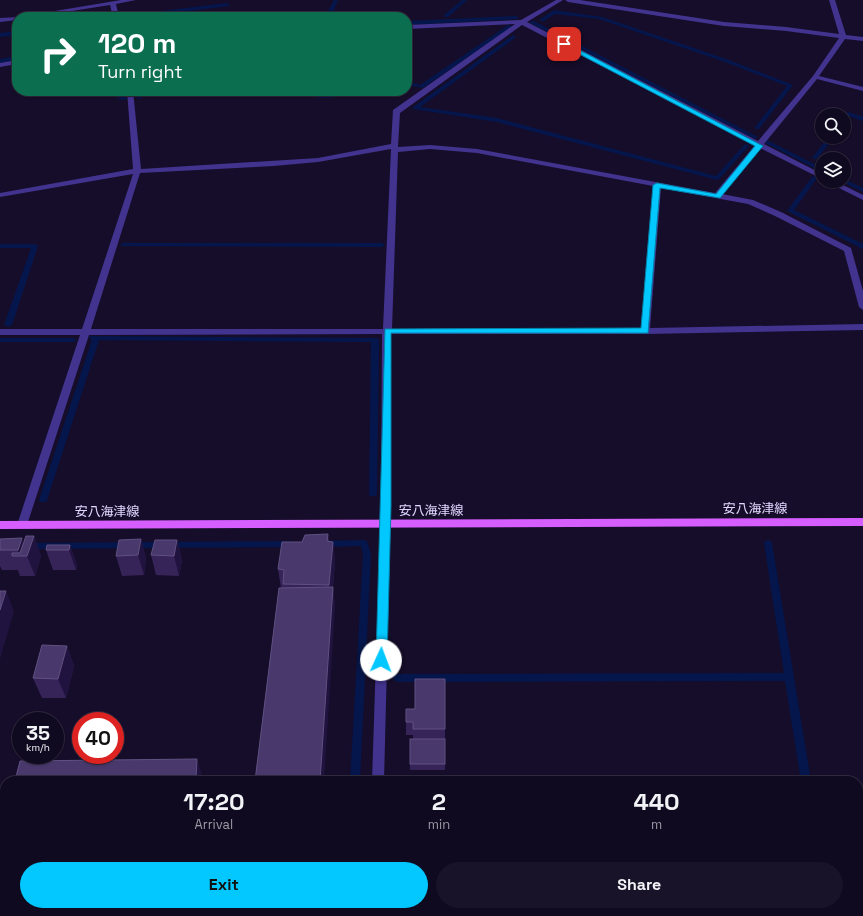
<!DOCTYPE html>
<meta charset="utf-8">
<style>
:root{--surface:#100a20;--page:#191329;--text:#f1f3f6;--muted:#9c9aa5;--line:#302b3e;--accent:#03c8ff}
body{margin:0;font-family:"Space Grotesk","Noto Sans JP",sans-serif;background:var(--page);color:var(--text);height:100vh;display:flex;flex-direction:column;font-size:15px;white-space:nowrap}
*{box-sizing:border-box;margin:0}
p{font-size:13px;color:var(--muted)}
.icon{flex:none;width:22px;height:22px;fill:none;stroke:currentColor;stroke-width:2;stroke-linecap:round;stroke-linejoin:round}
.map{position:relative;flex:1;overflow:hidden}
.details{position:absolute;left:0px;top:776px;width:863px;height:140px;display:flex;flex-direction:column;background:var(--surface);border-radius:16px 16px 0 0;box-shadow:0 1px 3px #0004,0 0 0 1px var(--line)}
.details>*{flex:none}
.hud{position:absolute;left:12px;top:12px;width:400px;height:84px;border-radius:16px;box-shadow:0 1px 3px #0004,0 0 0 1px var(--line);background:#0b6e4f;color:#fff;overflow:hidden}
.buttons{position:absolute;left:815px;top:108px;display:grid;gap:8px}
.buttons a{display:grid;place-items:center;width:36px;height:36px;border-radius:50%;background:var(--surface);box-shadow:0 1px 3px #0004,0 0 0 1px var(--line);font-size:20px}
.speed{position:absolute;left:12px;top:712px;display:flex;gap:8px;font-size:20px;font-weight:700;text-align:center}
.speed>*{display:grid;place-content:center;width:52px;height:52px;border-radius:50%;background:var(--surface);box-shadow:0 1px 3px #0004,0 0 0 1px var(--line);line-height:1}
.speed small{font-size:10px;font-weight:400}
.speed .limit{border:6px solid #d22;background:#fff;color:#111}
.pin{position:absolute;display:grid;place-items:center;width:34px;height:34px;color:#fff;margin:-17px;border-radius:8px;box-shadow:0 2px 6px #0006}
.me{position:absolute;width:44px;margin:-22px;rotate:2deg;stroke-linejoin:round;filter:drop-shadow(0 0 3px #0008)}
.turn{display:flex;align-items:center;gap:14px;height:84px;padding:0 20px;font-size:18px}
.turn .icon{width:52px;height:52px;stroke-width:2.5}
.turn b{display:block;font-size:28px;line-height:34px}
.eta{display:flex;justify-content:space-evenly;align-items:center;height:68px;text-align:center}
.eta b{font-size:24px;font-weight:800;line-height:28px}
.action{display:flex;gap:8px;margin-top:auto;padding:8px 20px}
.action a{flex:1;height:46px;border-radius:24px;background:var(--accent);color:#111;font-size:16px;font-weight:800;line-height:46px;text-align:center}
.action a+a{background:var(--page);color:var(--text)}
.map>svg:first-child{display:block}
</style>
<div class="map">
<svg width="863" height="916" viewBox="0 0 863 916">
<rect width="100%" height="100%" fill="#160d2a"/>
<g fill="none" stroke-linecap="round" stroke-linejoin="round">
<g fill="#05164c" fill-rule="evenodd">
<path d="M334 0H338L331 17H325Z"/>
<path d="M460 0H467L448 17H444V15L461 1Z"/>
<path d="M227 3 229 4V6L141 17H125L128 15Z"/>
<path d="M554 10 602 17 729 60 793 85 759 129H755V127L787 86 725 62 599 19 555 14 544 21H540V19Z"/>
<path d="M516 16 518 17V19L407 25V21Z"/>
<path d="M530 21H534L758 137 755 139 753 138 530 23Z"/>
<path d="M508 25 513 26 423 88 407 85V81L420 85Z"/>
<path d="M17 31V35L0 37V33Z"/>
<path d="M513 35 515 36V38L420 107 497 118 716 176 744 145 746 144 749 146 719 179 717 180 497 122 413 109V107Z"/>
<path d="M17 56V60L0 63V59Z"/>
<path d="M114 91H120L121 95 126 98V100H122L116 97Z"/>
<path d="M181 91H230L227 93 145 96 139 99 136 97 144 92Z"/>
<path d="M293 91C306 91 318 95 331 95 339 95 345 91 353 91 340 101 306 99 293 91Z"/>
<path d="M848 112 863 117V121L849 116 844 121V115Z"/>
<path d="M828 137H834L817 159H813L812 158Z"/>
<path d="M767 140 822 168V172L765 143V141Z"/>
<path d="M814 176 817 178 794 210 863 244V249L787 211 812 177Z"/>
<path d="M844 179 863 188V192L842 182 841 181H844Z"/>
<path d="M123 243H382L385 245 382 247 121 246V244Z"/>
<path d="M0 244H35L38 246 12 325 8 327 4 325 31 248H0Z"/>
<path d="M90 336 378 338 379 340 377 494 376 496H370L369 494 371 342 99 340 47 500 46 502H40L39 500 92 340 89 338Z"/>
<path d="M0 338H73L77 340 73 342H0Z"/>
<path d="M364 540 367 541 371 554 360 781H350L363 554 361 546 323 547 320 546 319 544 320 542 323 541Z"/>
<path d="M768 540 771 541 772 543 811 781H801L785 681 398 682 395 681 393 678 395 675 398 674 784 673 764 543 765 541Z"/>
<path d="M291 541 294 542 295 544 294 546 291 547 27 549 24 548 23 546 24 544 27 543Z"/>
<path d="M344 911H354L355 916H343Z"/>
</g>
<g fill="#42338e" fill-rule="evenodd">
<path d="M121 0H136L116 4 119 17H113L110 5 34 17H17V20L0 22V18L19 17Z"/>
<path d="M556 0H563L527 22 758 141 813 76 839 38 786 31 724 26 568 2 565 0H580L724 22 786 27 839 34 829 0H835L846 35 863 37V41L845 39 819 76 863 87V91L817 79 764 144 822 174V179L760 148 722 194 753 200 781 212 851 248 863 291V310L859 307 844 251 775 216 748 204 661 188 650 328 863 324V330L645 334H391V506L384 781H372L381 506 382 334 89 335 27 525 26 528H18L17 525 80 335H0V329H82L133 174 0 197V193L133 169 127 91H133L141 169 318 158 391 144 393 110 515 24 407 29V25L521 20ZM522 25 755 145 715 193 477 149 430 145 398 147 400 113ZM391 149 383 329H91L140 173 274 166 318 162ZM430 149 477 153 653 186 641 328 392 329 398 152Z"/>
<path d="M17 60V64L0 67V63Z"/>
<path d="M825 181H835L863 195V200Z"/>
<path d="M367 911H381L380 916H366Z"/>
</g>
<path fill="#d65eff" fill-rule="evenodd" d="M863 518V526L0 529V521Z"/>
</g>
<g fill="#362459">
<path d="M328 534 329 542H333L335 562 333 587 335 607 281 588 278 569 302 542Z"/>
<path d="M34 536 41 556 35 576H20L18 570H2L0 566V539L23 543Z"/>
<path d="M141 539 146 559 144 575 122 576 116 556Z"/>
<path d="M177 540 182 560 179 576 156 575 151 555Z"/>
<path d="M70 545 77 565 76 570H53L46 550Z"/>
<path d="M67 646 74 666 66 698H42L33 678Z"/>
<path d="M406 709 445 729V770H410V764L413 739V735H406Z"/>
<path d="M20 761 203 778 202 781H15Z"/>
<path d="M39 911H66L65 916H41Z"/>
</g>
<g fill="#21133f">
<path d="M34 536 41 556 35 576 27 556H20L18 550 22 538 28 554Z"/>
<path d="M141 539 146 559 144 575 138 555Z"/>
<path d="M177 540 182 560 179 576 174 556Z"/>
<path d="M333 542 335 562 331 605 329 585Z"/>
<path d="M70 545 77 565 76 570 69 550Z"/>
<path d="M333 587 335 607 324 781H320Z"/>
<path d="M6 591 14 611 0 659V610Z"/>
<path d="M67 646 74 666 66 698 58 679Z"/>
<path d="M197 759 203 778 202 781H196V778Z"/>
<path d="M19 911H33L32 916H18Z"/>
<path d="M54 911H66L65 916H56Z"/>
<path d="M175 911H184L183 916H175Z"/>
<path d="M313 911H317L316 916H312Z"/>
</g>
<g fill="#48386b" stroke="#605182">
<path d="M328 534 327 541 333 542 329 585 283 584 284 570 278 569 282 542H302L305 535Z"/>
<path d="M26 536H34L27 556H12V553H20Z"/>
<path d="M22 538 18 550H0V539Z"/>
<path d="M141 539 138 555 116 556 119 540Z"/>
<path d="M155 540H177L174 556 151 555Z"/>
<path d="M47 545H70L69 550H46Z"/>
<path d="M333 587 320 781H255L279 588Z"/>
<path d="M0 591H6L0 610Z"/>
<path d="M42 645 67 646 58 679 33 678Z"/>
<path d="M415 679H445V729H413V722H406V709H415Z"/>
<rect x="410" y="739" width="35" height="25"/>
<path d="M197 759 196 778 32 779V781H15L20 761Z"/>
<path d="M0 887H5V911H19L18 916H0Z"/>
<path d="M116 911H175V916H115Z"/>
<path d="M245 911H313L312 916H244Z"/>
</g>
<path fill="#03c8ff" stroke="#0282a6" d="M562 43H566L763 146 720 198 660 188 648 333H391V506L387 660 385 663H378L376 660 385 329 641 328 653 185 657 183 716 194 755 146 562 45Z"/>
<g text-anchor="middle" stroke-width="3" stroke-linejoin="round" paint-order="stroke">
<g font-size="13" fill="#e0d7ff" stroke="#160d2a">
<text x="755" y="513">安八海津線</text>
<text x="431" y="515">安八海津線</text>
<text x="107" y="516">安八海津線</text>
</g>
</g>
</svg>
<div class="buttons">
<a><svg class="icon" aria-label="search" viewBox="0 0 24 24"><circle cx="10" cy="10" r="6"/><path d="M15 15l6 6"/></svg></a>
<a><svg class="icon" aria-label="layers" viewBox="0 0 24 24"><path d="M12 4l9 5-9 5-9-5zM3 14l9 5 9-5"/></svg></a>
</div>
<div class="speed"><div>35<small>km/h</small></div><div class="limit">40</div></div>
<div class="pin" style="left:564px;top:44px;background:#d93025"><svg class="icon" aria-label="arrive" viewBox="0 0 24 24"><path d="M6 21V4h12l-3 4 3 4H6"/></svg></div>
<svg class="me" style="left:381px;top:660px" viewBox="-20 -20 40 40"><circle r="19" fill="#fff"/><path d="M0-13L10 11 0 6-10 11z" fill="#03c8ff"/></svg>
<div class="hud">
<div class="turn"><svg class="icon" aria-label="right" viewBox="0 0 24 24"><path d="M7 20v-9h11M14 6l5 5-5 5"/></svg><div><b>120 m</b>Turn right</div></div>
</div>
<section class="details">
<div class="eta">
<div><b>17:20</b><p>Arrival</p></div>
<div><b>2</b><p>min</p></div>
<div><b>440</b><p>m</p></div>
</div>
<div class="action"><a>Exit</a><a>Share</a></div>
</section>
</div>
